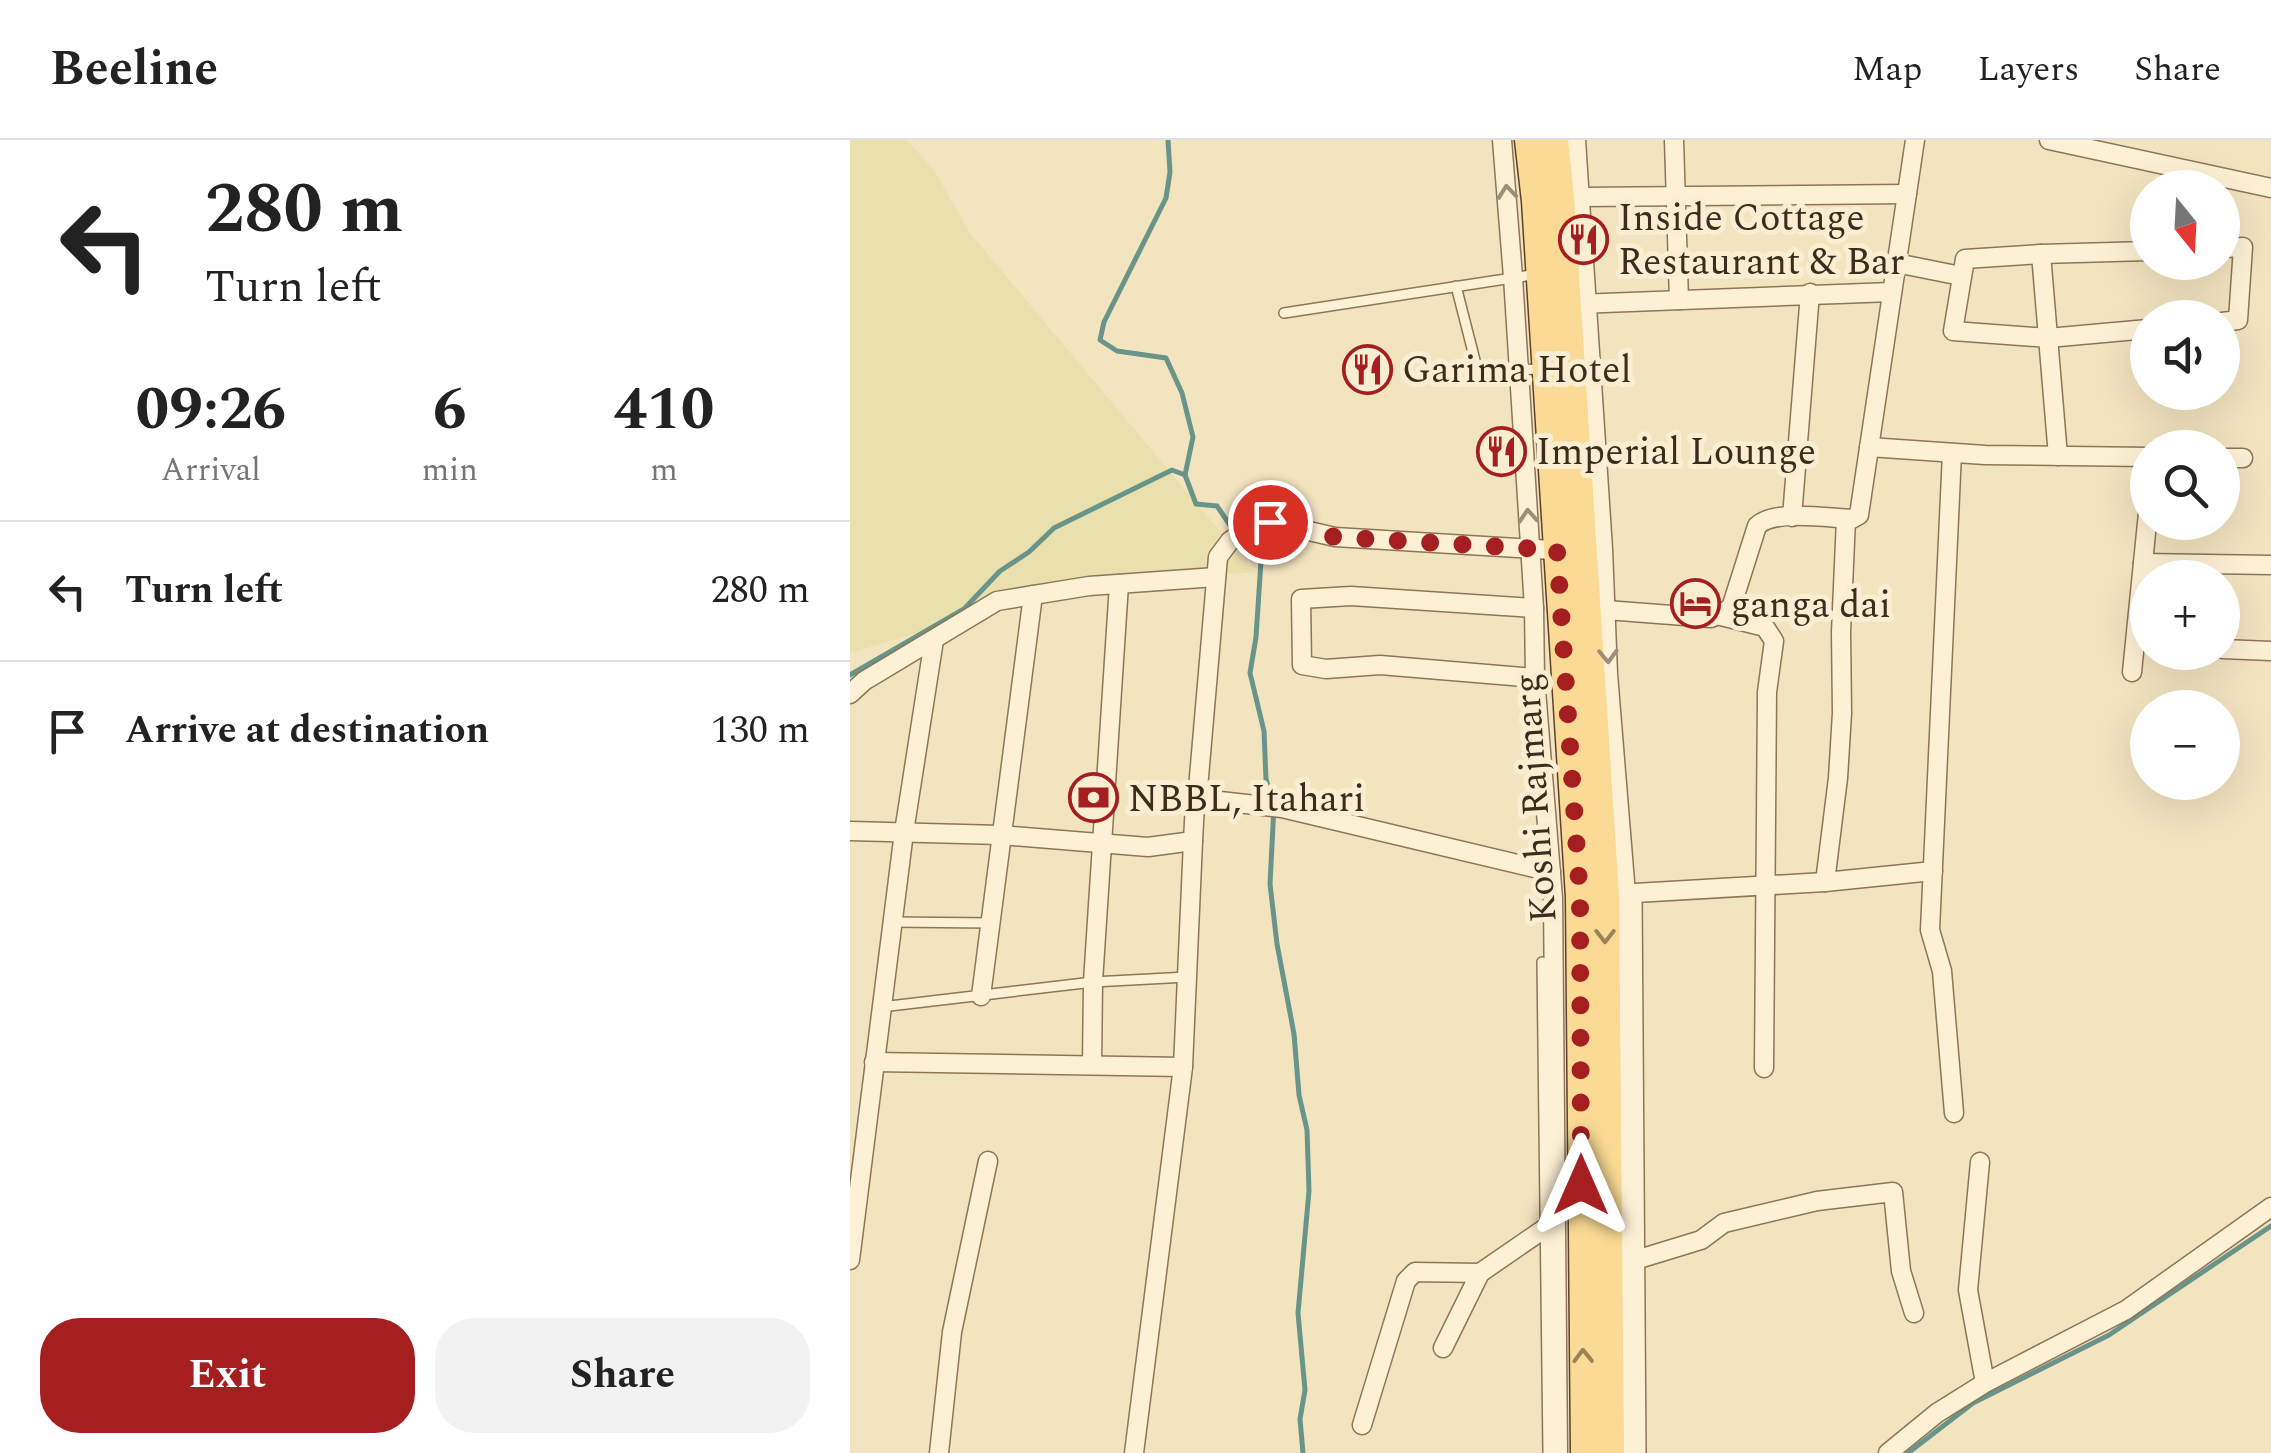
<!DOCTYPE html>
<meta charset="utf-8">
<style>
:root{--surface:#fff;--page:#f2f2f2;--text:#222;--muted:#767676;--line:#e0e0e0;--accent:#a51f20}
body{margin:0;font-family:Spectral,serif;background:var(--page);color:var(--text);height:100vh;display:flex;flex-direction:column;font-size:38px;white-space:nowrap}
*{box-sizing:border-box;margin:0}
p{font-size:32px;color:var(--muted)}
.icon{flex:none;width:55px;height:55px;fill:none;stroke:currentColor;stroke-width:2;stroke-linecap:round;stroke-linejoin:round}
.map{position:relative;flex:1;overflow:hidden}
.side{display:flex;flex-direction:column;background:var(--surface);width:850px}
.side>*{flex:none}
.top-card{background:#fff;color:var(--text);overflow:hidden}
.needle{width:65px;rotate:162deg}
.controls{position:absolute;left:1280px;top:30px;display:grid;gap:20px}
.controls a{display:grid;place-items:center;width:110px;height:110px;border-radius:50%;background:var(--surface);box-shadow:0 10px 40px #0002;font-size:50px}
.pin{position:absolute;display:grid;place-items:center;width:85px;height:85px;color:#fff;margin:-42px;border:5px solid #fff;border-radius:50%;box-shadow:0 2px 10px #0007}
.me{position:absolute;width:110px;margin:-55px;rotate:0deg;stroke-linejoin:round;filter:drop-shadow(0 0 8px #0008)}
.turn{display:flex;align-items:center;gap:35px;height:210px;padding:0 40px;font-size:45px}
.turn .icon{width:130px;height:130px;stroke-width:2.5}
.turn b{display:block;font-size:70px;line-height:85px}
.eta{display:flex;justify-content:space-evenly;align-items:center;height:170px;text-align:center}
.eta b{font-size:60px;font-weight:700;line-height:70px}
.cta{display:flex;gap:20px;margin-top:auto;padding:20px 40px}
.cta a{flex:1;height:115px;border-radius:40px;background:var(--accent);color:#fff;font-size:40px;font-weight:700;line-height:115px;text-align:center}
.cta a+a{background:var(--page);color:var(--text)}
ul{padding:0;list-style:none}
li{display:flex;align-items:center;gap:30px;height:140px;padding:0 40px;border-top:2px solid var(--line)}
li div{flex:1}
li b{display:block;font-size:38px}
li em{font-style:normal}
header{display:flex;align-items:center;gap:60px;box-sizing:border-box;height:140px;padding:0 50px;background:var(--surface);border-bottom:2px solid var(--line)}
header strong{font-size:48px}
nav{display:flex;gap:55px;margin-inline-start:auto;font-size:35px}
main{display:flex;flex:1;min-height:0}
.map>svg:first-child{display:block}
</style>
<header>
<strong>Beeline</strong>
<nav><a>Map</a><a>Layers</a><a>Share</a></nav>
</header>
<main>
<section class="side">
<div class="top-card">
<div class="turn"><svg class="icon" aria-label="left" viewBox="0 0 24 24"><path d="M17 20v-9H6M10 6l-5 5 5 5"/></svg><div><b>280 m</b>Turn left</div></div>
</div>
<div class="eta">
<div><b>09:26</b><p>Arrival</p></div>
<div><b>6</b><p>min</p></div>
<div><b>410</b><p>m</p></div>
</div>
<ul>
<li><svg class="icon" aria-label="left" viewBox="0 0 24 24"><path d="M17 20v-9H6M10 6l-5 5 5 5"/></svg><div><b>Turn left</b></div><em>280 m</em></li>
<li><svg class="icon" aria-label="arrive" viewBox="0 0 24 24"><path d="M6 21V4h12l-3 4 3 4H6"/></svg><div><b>Arrive at destination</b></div><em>130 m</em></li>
</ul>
<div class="cta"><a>Exit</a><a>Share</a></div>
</section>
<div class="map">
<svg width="1421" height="1313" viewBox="0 0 1421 1313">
<rect width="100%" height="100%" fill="#f3e4c0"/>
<path fill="#eae0ad" d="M0 0H57L84 30 120 93 404 432 203 452 0 513Z"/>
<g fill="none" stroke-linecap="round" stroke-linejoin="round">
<g stroke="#699489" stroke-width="5">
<path d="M318 0 320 32 316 58 254 182 250 200 267 211 316 218 332 253 343 297 335 335 346 364 367 366 390 400 411 421 406 497 400 533 414 591 416 639 424 666 420 744 427 804 444 894 449 955 457 990 459 1051 448 1173 455 1250 450 1279 453 1313"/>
<path d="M0 535 114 469 150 431 179 412 204 388 322 330 335 335"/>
<path d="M1058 1313 1123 1263 1259 1195 1421 1086"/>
</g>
<defs>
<g id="lane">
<path d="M606 146 627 228 631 231 693 229"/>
<path d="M434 173 688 134"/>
<path d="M787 753 791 1313"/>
<path d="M42 782 140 783"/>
<path d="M692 822 698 1313"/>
<path d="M31 867 243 842 337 837"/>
</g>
<g id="street">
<path d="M652 0 663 137 684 468 685 538 703 758 708 1313"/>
<path d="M726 0 753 409 758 534 776 754 781 1313"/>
<path d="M824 0 829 160"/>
<path d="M1199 0 1421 48"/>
<path d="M732 57 1057 54"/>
<path d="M1372 108 1393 107 1388 180 1372 182"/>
<path d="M1191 114 1115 119 1103 191 1198 198 1298 189"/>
<path d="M1046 123 1111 136"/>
<path d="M728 164 1042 152"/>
<path d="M1019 307 1135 315 1298 317"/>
<path d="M1102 313 1080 790 1092 831 1104 973"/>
<path d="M1208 316 1191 114 1298 111"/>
<path d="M1372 318H1393"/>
<path d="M942 377 960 153"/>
<path d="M1293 423 1421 425"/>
<path d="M684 468 501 456 451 459 452 525 476 529 530 525 685 538"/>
<path d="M756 470 861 478 881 468 907 386C923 369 978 378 1002 379L1009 375 1065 0"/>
<path d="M871 476 915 487 924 501 917 552 914 928"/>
<path d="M1372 509 1421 511"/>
<path d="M1282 532 1298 373"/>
<path d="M0 554 14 541 147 461 239 446 366 437"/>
<path d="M347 660 368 417 380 401 393 392 420 382 485 397 718 411"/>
<path d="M0 691 150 695 298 707 343 701 345 663 352 659 432 668 701 732"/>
<path d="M975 742 988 638 992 573 991 492 996 379"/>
<path d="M768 754 975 742 1083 731"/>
<path d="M131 856 183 455"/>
<path d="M24 922 333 927"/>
<path d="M242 925 243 842 269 444"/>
<path d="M1130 1022 1118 1150 1135 1243"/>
<path d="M0 1120 54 692 84 500"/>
<path d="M779 1122 851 1100 874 1083 967 1061 1043 1052 1051 1131 1064 1173"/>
<path d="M593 1208 630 1133"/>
<path d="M512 1285 556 1141 565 1132 630 1133 704 1082"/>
<path d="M89 1313 102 1192 138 1021"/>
<path d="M284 1313 333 927 343 701"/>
<path d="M1038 1313 1087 1273 1135 1243 1276 1170 1421 1067"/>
</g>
<g id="primary">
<path d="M679 0 686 61 730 757 735 1313"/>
<path d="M704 0 710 58 755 756 760 1313"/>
</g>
</defs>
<use href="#lane" stroke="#8f7456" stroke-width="12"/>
<use href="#street" stroke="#8f7456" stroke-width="21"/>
<use href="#primary" stroke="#5c412b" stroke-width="31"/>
<use href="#lane" stroke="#fdf1d5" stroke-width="9"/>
<use href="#street" stroke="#fdf1d5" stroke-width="18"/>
<use href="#primary" stroke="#fada94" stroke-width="28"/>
</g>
<defs><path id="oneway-chevron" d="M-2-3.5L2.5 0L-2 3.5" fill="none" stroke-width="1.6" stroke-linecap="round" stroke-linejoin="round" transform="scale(2.5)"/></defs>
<g stroke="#9c8e78">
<use href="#oneway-chevron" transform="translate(657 52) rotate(-96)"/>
<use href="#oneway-chevron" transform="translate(678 376) rotate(-94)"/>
<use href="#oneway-chevron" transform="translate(758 516) rotate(88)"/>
</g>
<g stroke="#9b8358">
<use href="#oneway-chevron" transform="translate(755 796) rotate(90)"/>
<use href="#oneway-chevron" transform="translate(733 1216) rotate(-91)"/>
</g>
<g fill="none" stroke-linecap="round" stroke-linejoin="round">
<path stroke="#a51f20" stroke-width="18" stroke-dasharray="0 32.4" d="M420 382 485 397 707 410 730 757 731 1045"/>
</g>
<defs>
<symbol id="restaurant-ring" viewBox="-11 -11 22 22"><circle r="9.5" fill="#f9eed1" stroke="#a51f20" stroke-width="1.5"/><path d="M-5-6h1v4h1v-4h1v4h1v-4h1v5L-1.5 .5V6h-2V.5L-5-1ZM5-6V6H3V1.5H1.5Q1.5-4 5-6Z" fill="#a51f20"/></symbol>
<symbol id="hotel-ring" viewBox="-11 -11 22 22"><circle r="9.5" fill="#f9eed1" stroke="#a51f20" stroke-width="1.5"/><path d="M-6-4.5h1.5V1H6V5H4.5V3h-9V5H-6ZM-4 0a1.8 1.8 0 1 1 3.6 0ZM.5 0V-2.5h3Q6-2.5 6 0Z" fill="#a51f20"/></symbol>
<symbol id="bank-ring" viewBox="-11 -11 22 22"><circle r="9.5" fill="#f9eed1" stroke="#a51f20" stroke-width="1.5"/><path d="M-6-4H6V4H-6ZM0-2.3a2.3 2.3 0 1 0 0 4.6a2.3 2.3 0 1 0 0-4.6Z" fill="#a51f20"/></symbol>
</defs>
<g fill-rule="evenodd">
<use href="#restaurant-ring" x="706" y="72" width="55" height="55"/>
<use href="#restaurant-ring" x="490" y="202" width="55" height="55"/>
<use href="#restaurant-ring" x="624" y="284" width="55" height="55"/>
<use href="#hotel-ring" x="818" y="436" width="55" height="55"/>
<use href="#bank-ring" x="216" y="630" width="55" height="55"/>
</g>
<g text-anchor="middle" stroke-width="10" stroke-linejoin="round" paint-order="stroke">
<g font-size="38" fill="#3c2c1c" stroke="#f9eed1" text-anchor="start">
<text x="768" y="90">Inside Cottage<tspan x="768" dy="44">Restaurant &amp; Bar</tspan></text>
<text x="552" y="242">Garima Hotel</text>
<text x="686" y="324">Imperial Lounge</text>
<text x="880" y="477">ganga dai</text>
<text x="278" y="671">NBBL, Itahari</text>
</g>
<g font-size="38" fill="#3c2c1c" stroke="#f9eed1">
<text transform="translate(684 658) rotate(-94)" y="13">Koshi Rajmarg</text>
</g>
</g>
</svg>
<div class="controls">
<a><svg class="needle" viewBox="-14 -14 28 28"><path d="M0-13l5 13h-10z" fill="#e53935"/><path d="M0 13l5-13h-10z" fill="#767676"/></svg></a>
<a><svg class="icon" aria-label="sound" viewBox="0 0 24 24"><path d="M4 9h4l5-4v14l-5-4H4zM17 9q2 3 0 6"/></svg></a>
<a><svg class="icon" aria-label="search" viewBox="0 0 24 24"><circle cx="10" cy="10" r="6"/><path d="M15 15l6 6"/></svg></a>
<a>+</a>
<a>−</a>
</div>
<div class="pin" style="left:420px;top:382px;background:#d93025"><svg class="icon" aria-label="arrive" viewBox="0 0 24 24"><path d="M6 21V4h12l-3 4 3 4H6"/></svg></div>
<svg class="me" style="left:731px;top:1045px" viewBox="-20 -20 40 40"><path d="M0-17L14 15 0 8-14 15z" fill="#a51f20" stroke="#fff" stroke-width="4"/></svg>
</div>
</main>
